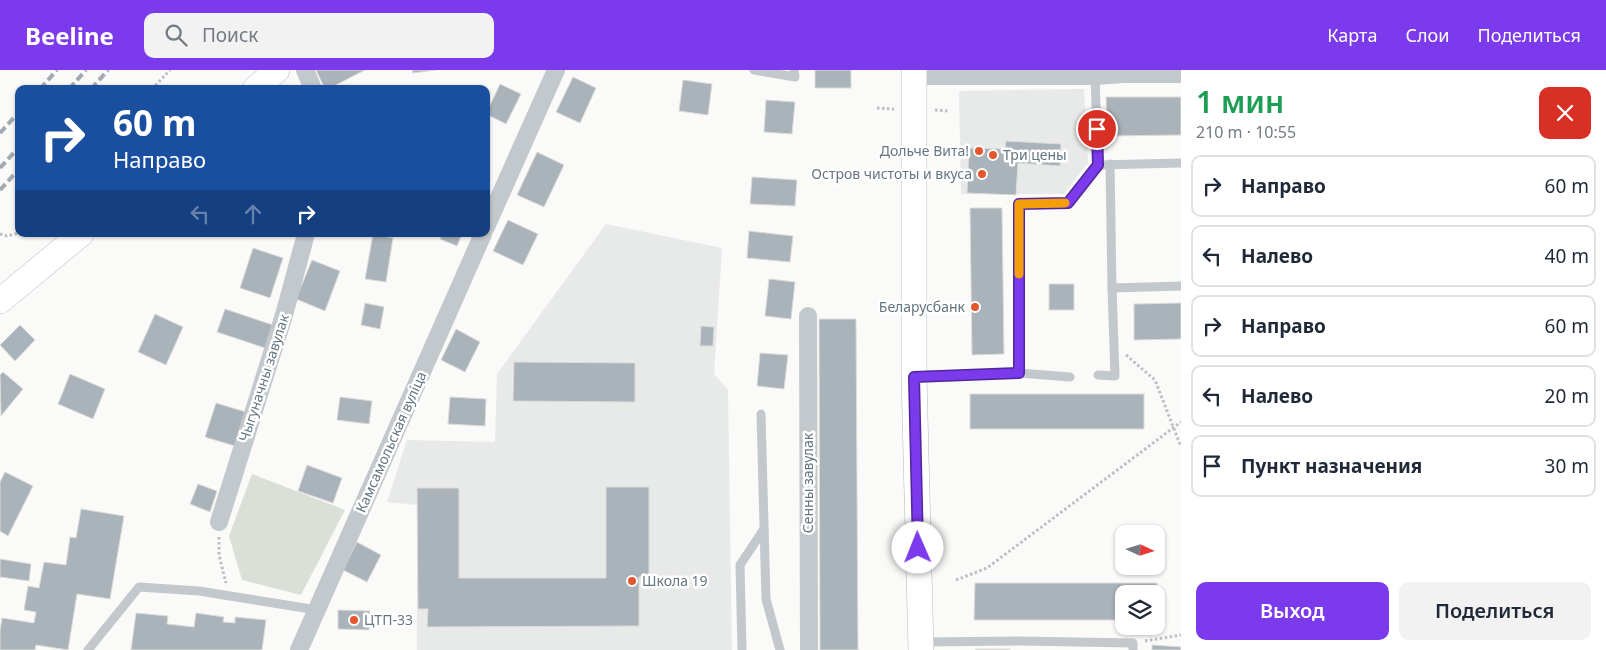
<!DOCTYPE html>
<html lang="ru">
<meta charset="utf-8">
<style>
:root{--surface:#fff;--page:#f2f2f3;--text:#1f2937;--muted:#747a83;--line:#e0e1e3;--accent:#7c3aed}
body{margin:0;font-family:"Noto Sans",sans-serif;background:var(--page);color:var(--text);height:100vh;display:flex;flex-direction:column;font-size:19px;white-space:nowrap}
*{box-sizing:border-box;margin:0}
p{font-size:16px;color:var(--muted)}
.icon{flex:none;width:28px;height:28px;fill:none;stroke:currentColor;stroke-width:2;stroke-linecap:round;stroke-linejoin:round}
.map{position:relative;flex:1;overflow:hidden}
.details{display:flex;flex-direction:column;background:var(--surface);width:425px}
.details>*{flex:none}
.banner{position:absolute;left:15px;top:15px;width:475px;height:152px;border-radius:10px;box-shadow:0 1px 4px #0004;background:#1a4fa0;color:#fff;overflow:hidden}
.needle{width:32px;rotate:94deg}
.controls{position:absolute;left:1115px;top:455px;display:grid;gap:10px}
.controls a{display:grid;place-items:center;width:50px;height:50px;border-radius:10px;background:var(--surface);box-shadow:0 1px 4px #0004;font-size:25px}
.pin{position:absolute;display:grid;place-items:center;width:42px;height:42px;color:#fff;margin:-21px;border:2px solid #fff;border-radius:50%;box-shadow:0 1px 5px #0007}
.me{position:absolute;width:55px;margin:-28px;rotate:359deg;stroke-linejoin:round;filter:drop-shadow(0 0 4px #0008)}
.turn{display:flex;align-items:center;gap:18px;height:105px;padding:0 15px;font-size:22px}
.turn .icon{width:65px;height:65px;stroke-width:2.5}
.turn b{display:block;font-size:35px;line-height:42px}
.lanes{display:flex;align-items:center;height:48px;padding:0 15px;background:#0003;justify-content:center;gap:25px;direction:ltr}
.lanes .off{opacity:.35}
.round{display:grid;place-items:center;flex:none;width:52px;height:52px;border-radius:10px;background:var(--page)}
.head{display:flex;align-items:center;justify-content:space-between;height:85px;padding:0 15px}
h1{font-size:30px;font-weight:600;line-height:38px;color:#1e9e55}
.primary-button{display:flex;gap:10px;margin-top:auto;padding:10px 15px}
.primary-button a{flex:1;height:58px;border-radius:10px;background:var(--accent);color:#fff;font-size:20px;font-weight:600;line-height:58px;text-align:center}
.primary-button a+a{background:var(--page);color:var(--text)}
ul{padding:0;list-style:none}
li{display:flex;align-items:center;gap:15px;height:62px;margin:0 10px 8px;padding:0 5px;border:2px solid var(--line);border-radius:10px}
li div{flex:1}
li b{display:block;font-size:19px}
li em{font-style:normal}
header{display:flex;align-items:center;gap:30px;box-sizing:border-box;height:70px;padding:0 25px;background:var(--accent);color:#fff}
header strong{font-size:24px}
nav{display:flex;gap:28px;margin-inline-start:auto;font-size:18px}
.search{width:350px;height:45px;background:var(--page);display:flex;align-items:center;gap:12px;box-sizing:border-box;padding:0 18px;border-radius:10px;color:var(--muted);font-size:19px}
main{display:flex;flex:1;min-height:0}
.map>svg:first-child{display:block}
</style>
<header>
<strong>Beeline</strong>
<div class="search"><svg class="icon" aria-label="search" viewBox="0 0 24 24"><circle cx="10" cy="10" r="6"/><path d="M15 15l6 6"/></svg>Поиск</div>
<nav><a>Карта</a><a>Слои</a><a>Поделиться</a></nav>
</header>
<main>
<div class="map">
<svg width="1181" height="580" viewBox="0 0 1181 580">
<rect width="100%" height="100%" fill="#fafaf8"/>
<g fill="#e8e9e9">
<path d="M1084 19 1088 93 1064 124H961L959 21Z"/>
<path d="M606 154 722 178 714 304 728 320 732 580H417V435L387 432 407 370 495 372 497 304Z"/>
</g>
<path fill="#dadfd7" d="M252 404 345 440 301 525 242 510 229 466Z"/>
<g fill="#aab3b9" stroke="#dcdcda">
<path d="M316 0H365L328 19H325Z"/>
<path d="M412 0H436L413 3Z"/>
<rect x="815" y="0" width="36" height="18"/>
<path d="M573 7 596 18 580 53 556 42Z"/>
<path d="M683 10 712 14 708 45 679 41Z"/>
<path d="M500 14 521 24 506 54 486 44Z"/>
<path d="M1106 27H1181V65L1107 66Z"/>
<path d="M766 30 795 32 792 64 764 62Z"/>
<path d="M1006 71 1061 74 1060 96 1018 93 1016 125 967 123 969 78 1005 79Z"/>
<path d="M537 82 564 95 544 137 517 125Z"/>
<path d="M752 107 797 110 795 136 750 134Z"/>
<path d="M970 138H1002L1004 284 972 285Z"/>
<path d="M508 150 538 164 523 195 493 181Z"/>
<path d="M749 161 793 166 790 192 747 188Z"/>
<path d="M373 164 393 168 386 212 365 209Z"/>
<path d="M442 164H462L457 176 440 169Z"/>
<path d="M253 178 283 188 270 228 240 218Z"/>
<path d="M312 190 340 201 325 241 296 229Z"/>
<path d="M769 209 795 212 791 249 765 246Z"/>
<rect x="1049" y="214" width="25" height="26"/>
<path d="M365 233 384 237 380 259 361 255Z"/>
<path d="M1181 233V269L1134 270V234Z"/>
<path d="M225 239 273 255 265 278 217 262Z"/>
<path d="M155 244 183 257 166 295 138 282Z"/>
<path d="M819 249H856L858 580H820Z"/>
<path d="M20 255 35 270 15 291 0 275Z"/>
<path d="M701 256 714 257 713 276H700Z"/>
<path d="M456 259 480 272 465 302 441 290Z"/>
<path d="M760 283 788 285 784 319 757 316Z"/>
<path d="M514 292 635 293V332L513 331Z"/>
<path d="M3 302 23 319 1 346 0 305Z"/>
<path d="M70 304 105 319 93 349 58 334Z"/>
<rect x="970" y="324" width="174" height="35"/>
<path d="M340 327 372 331 369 354 337 350Z"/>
<path d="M450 327 486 329 485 356 448 354Z"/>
<path d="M216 333 246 342 235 376 205 367Z"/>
<path d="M307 395 342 408 333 433 298 421Z"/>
<path d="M5 402 33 416 8 466 0 461V412Z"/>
<path d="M198 414 217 421 210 442 190 434Z"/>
<path d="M606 417H649V507H639V556L427 557 428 539H418L417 418H459V508H606Z"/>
<path d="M81 439 124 446 110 529 77 524 68 580 36 575 35 580H0V561L2 548 34 553 36 542 24 540 28 516 39 518 44 492 66 495 70 467 76 468Z"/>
<path d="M357 472 381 485 367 512 343 500Z"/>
<path d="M0 489 31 494 29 511 0 507Z"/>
<path d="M975 513H1157V550L1156 524H1124V550H974Z"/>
<path d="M338 540 370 541 369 560 338 559Z"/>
<path d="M136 543 168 546 167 554 194 557 196 543 224 547 223 552 235 553V547L266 550 262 580H131Z"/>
<path d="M1152 575 1181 577V580H1152Z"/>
<rect x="976" y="579" width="34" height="1"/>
</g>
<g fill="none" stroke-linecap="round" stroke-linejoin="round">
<defs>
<g id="secondary">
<path d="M914 0V307L921 580"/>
<path d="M255 19 277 0"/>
<path d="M0 231 81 164"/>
</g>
</defs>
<use href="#secondary" stroke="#b3babf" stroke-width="26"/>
<g stroke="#bbbfc2" stroke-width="3" stroke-dasharray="2.5 2.5" stroke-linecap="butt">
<path d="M152 19 170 0"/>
<path d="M877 38 894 39"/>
<path d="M935 40 949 41"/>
<path d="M0 164 7 166 19 163"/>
<path d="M1126 285 1155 310 1181 377"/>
<path d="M219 467V485L226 513"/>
<path d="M956 510 987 498 1181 352"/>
<path d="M1145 571 1181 565"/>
</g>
<g stroke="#c3c8cc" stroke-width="9">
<path d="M754 0 795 7 794 0"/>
<path d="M1095 6 1098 95"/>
<path d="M1112 218 1181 216"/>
<path d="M1019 303 1070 307"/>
<path d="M1098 305 1115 306 1112 218 1110 94"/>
<path d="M915 307 1019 303V134L1068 133 1098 95 1181 93"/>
<path d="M761 344 766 529 780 580"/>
<path d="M923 572 1020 571 1133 573V580"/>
<path d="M88 580 139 517 199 521 317 540"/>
<path d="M742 580 740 495 764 459"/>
</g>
<g stroke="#c3c8cc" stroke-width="18">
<path d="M305 0 313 19"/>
<path d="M914 6H1095L1123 4H1181"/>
<path d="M486 157 556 0"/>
<path d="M808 246 809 580"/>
<path d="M219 452 284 245 306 164"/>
<path d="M299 580 483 164"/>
</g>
<use href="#secondary" stroke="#fff" stroke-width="25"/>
<g stroke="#a2aab0" stroke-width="4" stroke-dasharray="8 4" stroke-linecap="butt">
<path d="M40 19 57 0"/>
<path d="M69 19 86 0"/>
<path d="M91 19 108 0"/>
<path d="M0 63 19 42"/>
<path d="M0 98 19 77"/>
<path d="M0 120 19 99"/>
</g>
</g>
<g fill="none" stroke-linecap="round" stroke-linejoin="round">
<defs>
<path id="route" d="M918 478 914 307 1019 303V134L1068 133 1098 95 1097 59"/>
</defs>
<use href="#route" stroke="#51269a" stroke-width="12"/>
<use href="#route" stroke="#7c3aed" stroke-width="9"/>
<path stroke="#f59e0b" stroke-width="9" d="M1019 204V134L1065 133"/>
</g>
<g fill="#e4572e" stroke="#fff" stroke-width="2">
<circle cx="979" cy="81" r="5"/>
<circle cx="993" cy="85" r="5"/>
<circle cx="982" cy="104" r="5"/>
<circle cx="975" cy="237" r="5"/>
<circle cx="632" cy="511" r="5"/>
<circle cx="354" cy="550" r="5"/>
</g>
<g text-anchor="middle" stroke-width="5" stroke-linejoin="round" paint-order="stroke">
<g font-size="14" fill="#657683" stroke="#fff" text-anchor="end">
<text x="969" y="86">Дольче Вита!</text>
<text x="1003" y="90" text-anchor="start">Три цены</text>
<text x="972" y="109">Остров чистоты и вкуса</text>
<text x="965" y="242">Беларусбанк</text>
<text x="642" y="516" text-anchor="start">Школа 19</text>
<text x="364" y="555" text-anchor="start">ЦТП-33</text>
</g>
<g font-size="14" fill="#657683" stroke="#fff">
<text transform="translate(264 308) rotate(-72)" y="5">Чыгуначны завулак</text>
<text transform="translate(391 372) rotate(-66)" y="5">Камсамольская вуліца</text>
<text transform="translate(808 413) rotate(-90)" y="5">Сенны завулак</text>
</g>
</g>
</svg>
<div class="controls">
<a><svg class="needle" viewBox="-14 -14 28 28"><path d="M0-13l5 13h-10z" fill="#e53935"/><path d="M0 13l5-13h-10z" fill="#747a83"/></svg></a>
<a><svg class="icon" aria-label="layers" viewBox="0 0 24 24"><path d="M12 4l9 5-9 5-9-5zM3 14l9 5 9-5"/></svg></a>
</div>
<div class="pin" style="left:1097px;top:59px;background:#d93025"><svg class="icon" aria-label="arrive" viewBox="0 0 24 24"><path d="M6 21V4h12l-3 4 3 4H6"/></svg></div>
<svg class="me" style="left:918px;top:478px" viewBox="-20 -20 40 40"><circle r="19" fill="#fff"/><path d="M0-13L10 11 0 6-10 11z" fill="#7c3aed"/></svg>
<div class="banner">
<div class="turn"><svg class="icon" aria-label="right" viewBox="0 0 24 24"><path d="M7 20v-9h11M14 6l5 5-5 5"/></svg><div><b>60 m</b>Направо</div></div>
<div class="lanes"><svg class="icon off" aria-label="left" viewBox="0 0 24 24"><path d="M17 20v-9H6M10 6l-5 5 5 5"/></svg><svg class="icon off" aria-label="ahead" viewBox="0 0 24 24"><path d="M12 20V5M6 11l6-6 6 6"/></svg><svg class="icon" aria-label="right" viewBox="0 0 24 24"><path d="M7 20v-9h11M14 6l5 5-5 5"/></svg></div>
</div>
</div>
<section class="details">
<div class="head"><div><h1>1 мин</h1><p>210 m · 10:55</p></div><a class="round" style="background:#d93025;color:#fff"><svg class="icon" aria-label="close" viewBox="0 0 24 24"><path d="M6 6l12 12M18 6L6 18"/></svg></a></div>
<ul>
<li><svg class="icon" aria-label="right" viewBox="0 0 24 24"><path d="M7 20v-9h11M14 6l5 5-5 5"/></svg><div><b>Направо</b></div><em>60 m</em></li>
<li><svg class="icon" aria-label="left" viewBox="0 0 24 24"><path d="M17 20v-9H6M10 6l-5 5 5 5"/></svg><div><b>Налево</b></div><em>40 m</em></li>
<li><svg class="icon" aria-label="right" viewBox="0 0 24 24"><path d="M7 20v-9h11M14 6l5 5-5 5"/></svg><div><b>Направо</b></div><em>60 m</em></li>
<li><svg class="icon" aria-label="left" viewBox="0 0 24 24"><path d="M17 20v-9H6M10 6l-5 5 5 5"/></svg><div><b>Налево</b></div><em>20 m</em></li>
<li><svg class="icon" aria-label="arrive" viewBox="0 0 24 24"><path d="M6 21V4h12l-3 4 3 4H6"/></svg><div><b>Пункт назначения</b></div><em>30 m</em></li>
</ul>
<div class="primary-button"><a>Выход</a><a>Поделиться</a></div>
</section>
</main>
